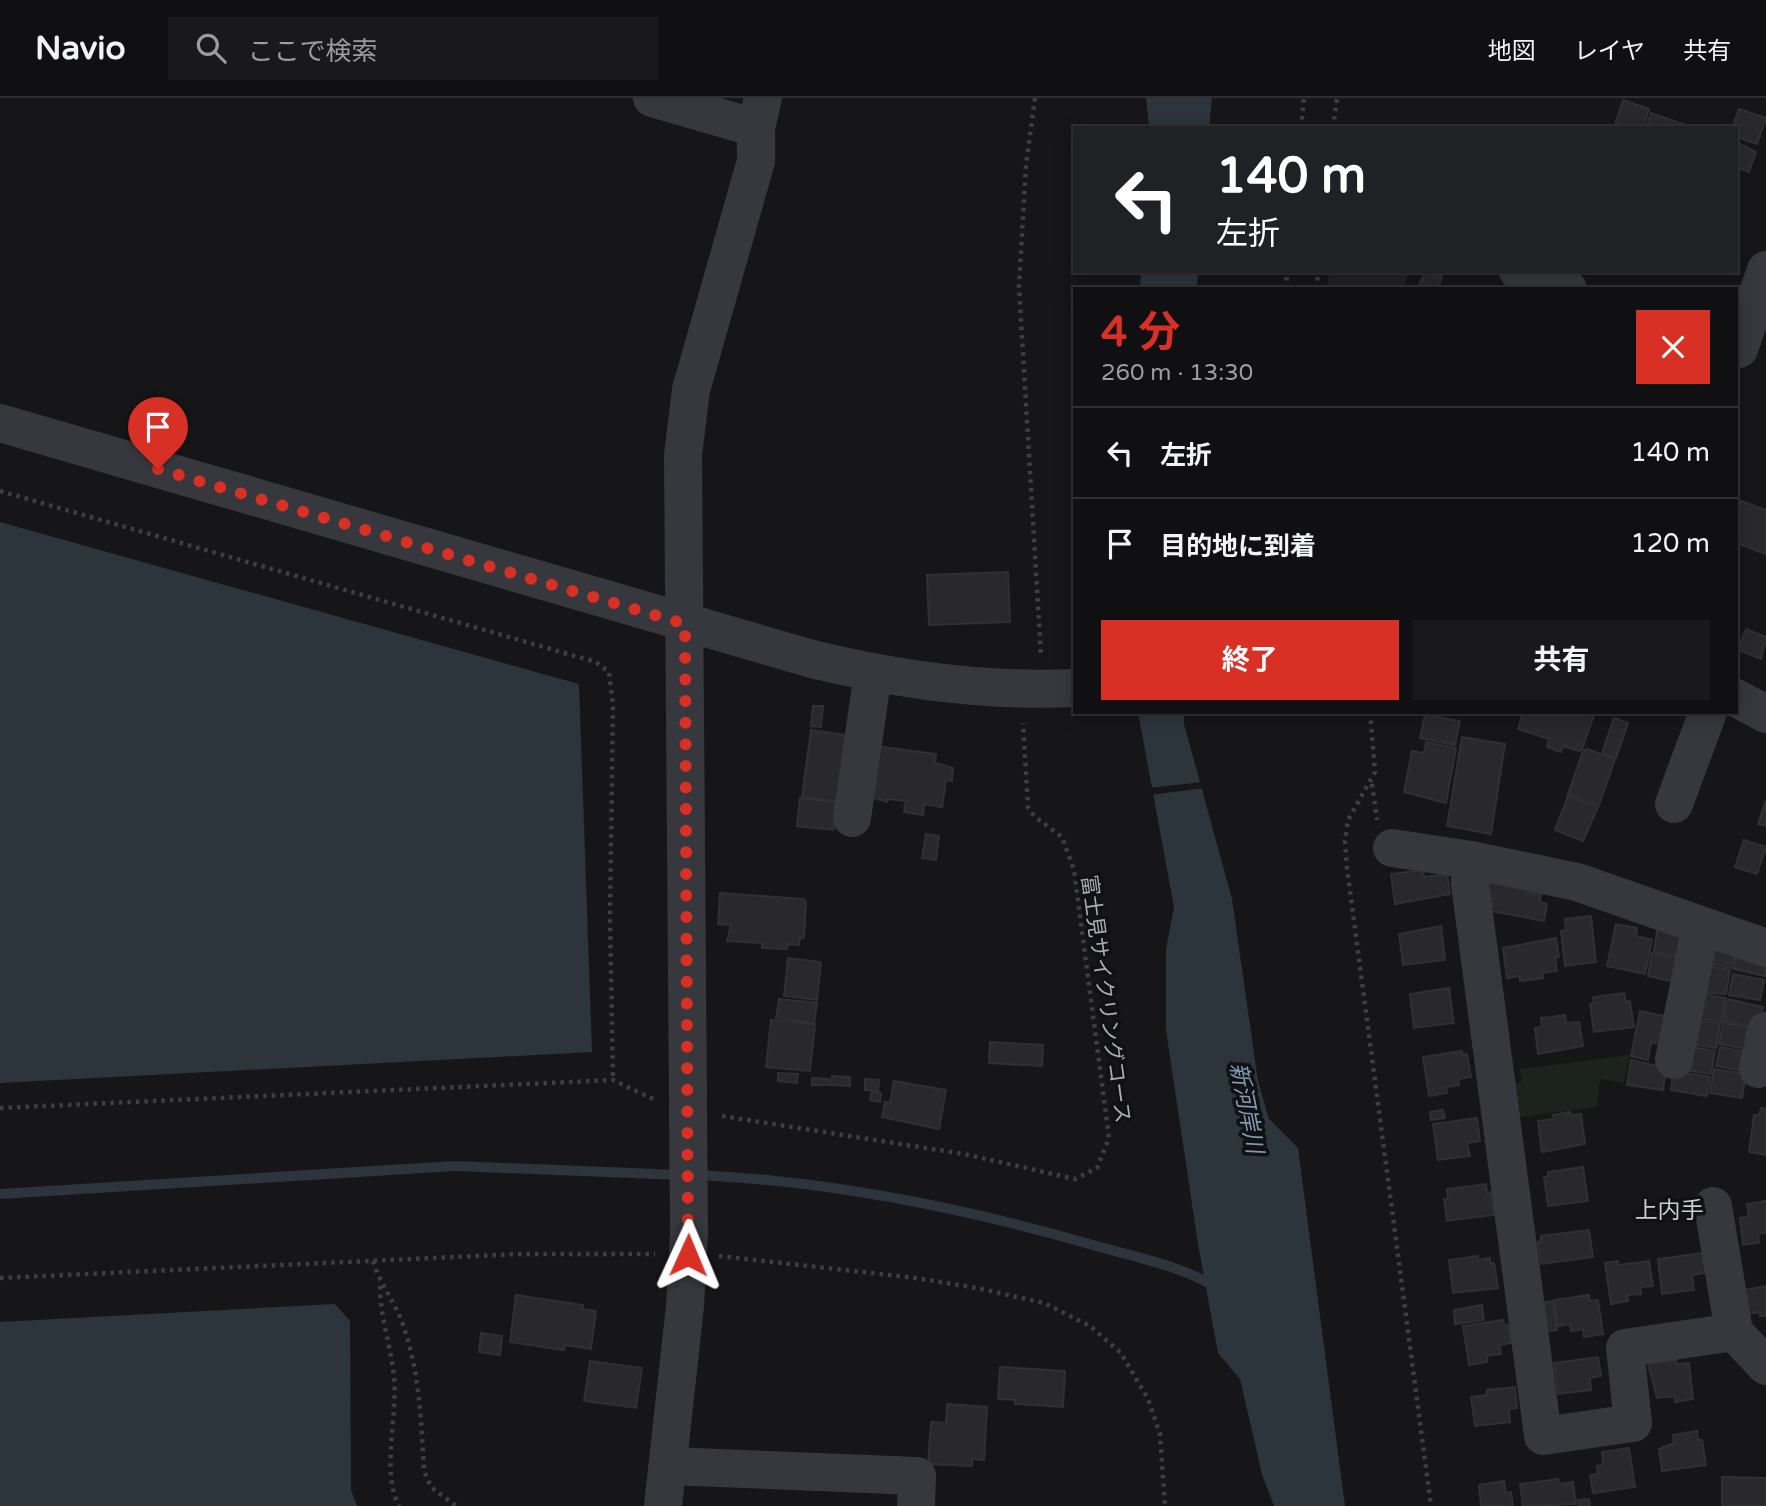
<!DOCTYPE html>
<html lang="ja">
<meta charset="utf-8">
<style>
:root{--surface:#101012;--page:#19191b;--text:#f1f3f6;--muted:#9c9d9f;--line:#303032;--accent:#d93025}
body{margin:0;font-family:"Varela Round","Noto Sans JP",sans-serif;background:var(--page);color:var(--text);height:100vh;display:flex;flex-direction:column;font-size:26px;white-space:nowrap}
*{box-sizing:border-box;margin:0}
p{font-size:23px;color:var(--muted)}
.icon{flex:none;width:38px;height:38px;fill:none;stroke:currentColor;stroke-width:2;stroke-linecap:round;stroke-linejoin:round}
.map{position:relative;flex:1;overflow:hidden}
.sheet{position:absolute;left:1073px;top:189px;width:665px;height:427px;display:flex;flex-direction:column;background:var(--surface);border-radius:0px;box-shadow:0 4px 18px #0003,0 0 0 2px var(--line)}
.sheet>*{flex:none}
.top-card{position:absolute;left:1073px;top:28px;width:665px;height:147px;border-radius:0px;box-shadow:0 4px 18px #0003,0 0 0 2px var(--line);background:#202124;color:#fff;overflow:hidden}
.pin{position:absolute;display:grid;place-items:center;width:60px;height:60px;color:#fff;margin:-72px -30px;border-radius:50% 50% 50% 0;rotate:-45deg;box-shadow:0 0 7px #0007}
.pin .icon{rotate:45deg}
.me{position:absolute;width:77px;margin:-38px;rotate:1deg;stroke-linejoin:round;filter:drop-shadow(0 0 5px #0008)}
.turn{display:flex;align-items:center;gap:24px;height:147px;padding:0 28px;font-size:32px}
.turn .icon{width:91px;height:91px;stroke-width:2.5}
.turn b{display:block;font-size:49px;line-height:60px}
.round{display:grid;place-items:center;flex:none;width:74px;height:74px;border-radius:0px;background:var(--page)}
.summary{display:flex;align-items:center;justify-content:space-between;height:119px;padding:0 28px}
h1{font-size:42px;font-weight:700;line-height:52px;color:var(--accent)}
.button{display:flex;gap:14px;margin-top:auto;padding:14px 28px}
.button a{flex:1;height:80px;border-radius:0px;background:var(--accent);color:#fff;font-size:28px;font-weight:700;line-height:80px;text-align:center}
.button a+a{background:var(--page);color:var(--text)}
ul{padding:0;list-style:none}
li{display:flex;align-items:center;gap:21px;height:91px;padding:0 28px;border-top:2px solid var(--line)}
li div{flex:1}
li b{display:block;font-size:26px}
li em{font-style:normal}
header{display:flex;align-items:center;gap:42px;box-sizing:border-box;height:98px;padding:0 35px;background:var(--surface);border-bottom:2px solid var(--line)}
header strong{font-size:33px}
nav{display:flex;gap:38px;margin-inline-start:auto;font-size:24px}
.search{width:490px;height:63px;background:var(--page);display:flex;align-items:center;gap:18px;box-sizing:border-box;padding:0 24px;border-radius:0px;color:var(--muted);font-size:26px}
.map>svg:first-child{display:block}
</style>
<header>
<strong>Navio</strong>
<div class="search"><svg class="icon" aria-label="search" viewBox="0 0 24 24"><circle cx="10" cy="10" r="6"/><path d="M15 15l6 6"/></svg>ここで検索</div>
<nav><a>地図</a><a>レイヤ</a><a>共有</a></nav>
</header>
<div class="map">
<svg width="1766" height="1408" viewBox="0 0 1766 1408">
<rect width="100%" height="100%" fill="#161618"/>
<path fill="#222225" d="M1329 173H1409L1403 191H1328Z"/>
<path fill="#1c231d" d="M1630 957 1624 985 1600 981 1597 1009 1512 1020 1508 986 1522 984 1520 971Z"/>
<g fill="#2c353c">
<path d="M1146 0H1212L1209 30H1149Z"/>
<path d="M1141 173H1198L1197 191H1140Z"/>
<path d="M0 424 579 586 592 954 0 985Z"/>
<path d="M1138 614H1184V626L1232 801 1258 983 1269 1021 1298 1050 1345 1408H1274L1262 1376 1240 1281 1218 1255 1198 1146 1166 932V851L1174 809Z"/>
<path d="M335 1206 350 1223 351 1392 357 1408H0V1224Z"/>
</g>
<path fill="#161618" d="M1203 684 1205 690 1149 697 1148 690Z"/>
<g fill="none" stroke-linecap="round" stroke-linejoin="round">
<g stroke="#2c353c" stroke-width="10">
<path d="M696 1077C832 1083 969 1111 1100 1149 1140 1160 1180 1168 1216 1189"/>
<path d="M0 1096 455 1068 681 1077"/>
</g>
</g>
<g fill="#29292c" stroke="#303034" stroke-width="2">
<path d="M1623 2 1649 11 1643 30 1614 29Z"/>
<path d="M1739 11 1766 20 1757 46 1736 39V30H1732Z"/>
<path d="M1651 15 1694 30H1646Z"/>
<path d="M1736 44 1756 54 1749 74 1738 70 1736 74Z"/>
<path d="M1425 173 1442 178 1438 191 1419 188Z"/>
<path d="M1741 403 1766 412V456L1736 445V418Z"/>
<path d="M1008 474 1010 524 929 527 927 477Z"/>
<path d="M1746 531 1766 539 1761 561 1738 552Z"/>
<path d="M813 608H823L821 629 811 628Z"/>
<path d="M1523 614H1595L1582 651 1579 653 1563 648 1561 654 1547 649 1549 641 1518 631Z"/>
<path d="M1425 617 1460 623 1455 647 1420 640Z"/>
<path d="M1614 620 1628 625 1616 660 1602 655Z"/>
<path d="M811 632 853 638 844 704 802 699Z"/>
<path d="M1462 639 1505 646 1491 736 1447 728Z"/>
<path d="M1426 644 1456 650 1446 705 1404 694 1412 653 1424 655Z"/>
<path d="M875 648 936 656 935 665 953 670 952 683 946 682 942 709 924 706 923 717 904 714 906 703 888 701 887 704 868 698Z"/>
<path d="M1587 651 1615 661 1599 707 1568 696 1583 653Z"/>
<path d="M1568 698 1598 709 1583 743 1555 732Z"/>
<path d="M800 700 837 704 834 732 797 728Z"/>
<path d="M1766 702V728L1758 726Z"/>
<path d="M926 736 939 738 936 762 922 760Z"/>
<path d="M1744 742 1766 749 1757 776 1735 769Z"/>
<path d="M1423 772 1424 779 1447 776 1450 796 1395 806 1391 776Z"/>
<path d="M1489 782 1530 790 1529 795 1541 797 1540 804 1547 806 1544 823 1491 813 1493 801 1485 800Z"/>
<path d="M720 795 803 801 806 804 804 840 800 839 799 847 788 846 787 851 762 850V845L727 843 731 827 718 826Z"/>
<path d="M1591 818 1596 864 1565 868 1561 833 1566 832 1565 821Z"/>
<path d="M1616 826 1637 830 1636 838 1652 842 1645 876 1607 868Z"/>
<path d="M1658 826 1686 831 1681 856 1676 855V858L1654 854Z"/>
<path d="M1441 828 1445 862 1403 867 1399 836Z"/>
<path d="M1556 840 1559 859H1555L1557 873 1543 875V880L1520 883V878L1507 880 1503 850Z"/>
<path d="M1704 842 1737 849 1732 870 1700 864Z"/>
<path d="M1738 851 1766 861 1765 878 1734 871Z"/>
<path d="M1652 855 1680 861 1675 884 1648 878Z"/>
<path d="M788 860 821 864 817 902 784 898Z"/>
<path d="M1707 868 1730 872 1726 896 1698 894Z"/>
<path d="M1733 876 1764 882 1760 902 1729 897Z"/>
<path d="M1449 890 1454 925 1414 930 1410 896Z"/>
<path d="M1693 894 1725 900 1721 924 1689 918Z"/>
<path d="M1624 895 1626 904 1630 903 1634 929 1594 934 1590 906 1594 905 1593 899Z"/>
<path d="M779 901 817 905 814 925 776 920Z"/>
<path d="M1727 901 1763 909 1759 930 1723 923Z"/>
<path d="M1640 913 1674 920 1670 948 1651 944 1648 962 1631 958Z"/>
<path d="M1565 917 1566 925 1579 924 1583 948 1538 956 1535 930 1542 929 1541 920Z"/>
<path d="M1689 921 1720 926 1716 950 1685 945Z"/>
<path d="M771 922 815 926 810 973 766 969Z"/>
<path d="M1723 925 1754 930 1751 952 1719 946Z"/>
<path d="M990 944 1043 947 1042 968 989 965Z"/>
<path d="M1687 948 1715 953 1711 976 1680 971Z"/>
<path d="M1720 949 1746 954 1743 973 1716 968Z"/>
<path d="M1462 953V957L1467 956 1471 979 1458 981 1459 987 1446 989 1447 995 1429 998 1423 959Z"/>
<path d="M1631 962 1666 970 1663 992 1627 987Z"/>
<path d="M1714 971 1746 976 1742 1000 1710 995Z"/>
<path d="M1681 974 1710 979 1707 998 1671 992 1673 977Z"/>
<path d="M778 975 798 976 797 985 778 983Z"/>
<path d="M832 978 850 979V988L831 987Z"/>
<path d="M812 980 829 981V987H812Z"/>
<path d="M865 981 879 982 878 993 865 992Z"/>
<path d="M894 983 946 992 939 1031 882 1019 885 1004 890 1005Z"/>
<path d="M872 993 881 995 880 1004 870 1002Z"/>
<path d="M1761 1010 1766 1011V1057L1749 1054 1754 1017H1759Z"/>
<path d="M1443 1012 1445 1020 1431 1022 1430 1014Z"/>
<path d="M1570 1014V1017L1581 1016 1585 1046 1542 1054 1538 1023 1554 1021 1553 1017Z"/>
<path d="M1477 1020 1480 1043 1467 1045 1470 1058 1438 1062 1433 1026Z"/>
<path d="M1583 1069 1588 1103 1548 1108 1544 1079H1548V1074Z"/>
<path d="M1486 1086 1487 1095 1491 1094 1494 1117 1447 1123 1444 1101H1448L1447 1091Z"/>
<path d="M1766 1103V1135L1758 1136 1759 1145 1743 1147 1740 1120 1749 1119 1747 1106Z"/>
<path d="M1589 1132 1593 1159 1541 1166 1538 1144 1541 1143V1138Z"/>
<path d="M1702 1155 1705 1175 1692 1177 1694 1192 1662 1196 1658 1161Z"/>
<path d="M1478 1158V1162L1490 1160V1165H1494L1498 1190 1453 1195 1449 1162Z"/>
<path d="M1618 1163V1167L1649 1163 1653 1188 1640 1189 1641 1196 1627 1197 1628 1203 1611 1206 1605 1165Z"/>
<path d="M1766 1188V1218H1760V1214L1748 1216 1744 1192Z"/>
<path d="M516 1197 583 1207V1211L596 1213 591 1251 565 1247 564 1252 510 1244Z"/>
<path d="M1589 1197 1590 1203 1598 1202 1603 1236 1584 1239 1583 1231 1571 1233 1570 1226 1558 1228 1554 1202Z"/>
<path d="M1553 1203 1557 1232 1542 1234 1538 1205Z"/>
<path d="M1482 1207 1484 1222 1455 1226 1454 1212Z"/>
<path d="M1503 1222 1504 1227H1508L1511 1245 1499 1247 1501 1256 1487 1258V1264L1469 1267 1463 1228Z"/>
<path d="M481 1235 502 1238 500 1257 479 1254Z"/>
<path d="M1598 1259 1601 1278 1590 1280 1591 1292 1558 1296 1554 1265Z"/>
<path d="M1676 1262V1266L1689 1265 1693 1301 1675 1304 1674 1298 1657 1300 1648 1266Z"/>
<path d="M590 1263 642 1270 636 1310 584 1303Z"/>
<path d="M1000 1269 1065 1273 1063 1309 1015 1306V1302L998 1301Z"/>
<path d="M1515 1289 1517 1310 1509 1311 1510 1324 1475 1328 1471 1299 1487 1297V1292Z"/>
<path d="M947 1306 987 1309 984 1362 972 1361V1368L928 1366 931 1324 946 1325Z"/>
<path d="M1697 1333 1698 1342H1702L1706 1367 1662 1373 1659 1351 1674 1345 1673 1337Z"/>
<path d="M1629 1350 1635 1389 1593 1395 1590 1377 1598 1376 1597 1368 1603 1367 1602 1354Z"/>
<path d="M1722 1379 1766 1380V1408H1722Z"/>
<path d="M1558 1381 1559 1386 1573 1384 1576 1406 1523 1408 1520 1386Z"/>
<path d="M1504 1383 1506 1395 1511 1394 1513 1408H1481L1479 1387Z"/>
<path d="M1589 1401 1590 1408H1579L1578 1402Z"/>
</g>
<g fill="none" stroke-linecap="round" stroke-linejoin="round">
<g stroke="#3d3f44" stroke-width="4.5" stroke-dasharray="3.5 5" stroke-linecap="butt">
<path d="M1035 0 1026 67 1019 188 1041 558"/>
<path d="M1301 30 1304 0"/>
<path d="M1333 30 1337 0"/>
<path d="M1286 191 1287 173"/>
<path d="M1317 191 1318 173"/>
<path d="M0 393 596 564 609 574 613 607 610 819 613 982"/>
<path d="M1370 614 1375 674 1348 722 1345 743 1347 770 1431 1408"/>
<path d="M1372 686 1377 722"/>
<path d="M0 1010 613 982 655 1002"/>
<path d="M722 1018 964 1056 1075 1081 1097 1070 1109 1040 1074 772 1062 739 1035 719 1028 709 1023 625"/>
<path d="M719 1158 916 1180 977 1190 1044 1205 1090 1228 1121 1255 1148 1301 1160 1336 1165 1408"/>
<path d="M373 1163C380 1186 395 1204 403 1227 420 1275 421 1323 424 1373L431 1389 456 1408"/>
<path d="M0 1180 520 1156H655"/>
<path d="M380 1188C380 1219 391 1248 394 1279 398 1317 381 1375 399 1408"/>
</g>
<g stroke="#37383d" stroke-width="38">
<path d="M652 0 756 30"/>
<path d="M1518 173 1568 191"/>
<path d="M1739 251 1766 172"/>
<path d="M0 325 812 561C898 582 986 594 1074 590"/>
<path d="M1736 600 1766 616"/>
<path d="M1674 706 1708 614"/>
<path d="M852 720 873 575"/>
<path d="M1392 750 1471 762 1577 784 1766 850"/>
<path d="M1471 762 1470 786 1543 1338 1633 1325 1625 1250 1734 1234"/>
<path d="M1674 962 1701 828"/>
<path d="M1758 971 1766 933"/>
<path d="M1713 1108 1734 1234 1766 1268"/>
<path d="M668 1368 917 1378 916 1408"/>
<path d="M663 1408 685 1208 689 1134 683 357 691 292 756 63V30L763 0"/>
</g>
</g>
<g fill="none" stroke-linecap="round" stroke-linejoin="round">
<path stroke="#d93025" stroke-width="12" stroke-dasharray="0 21.6" d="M158 371 685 526 688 1157"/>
</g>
<g text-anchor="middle" stroke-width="7" stroke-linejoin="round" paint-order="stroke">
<g font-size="21" fill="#a8adb8" stroke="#111113">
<text transform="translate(1106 901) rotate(82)" y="7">富士見サイクリングコース</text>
</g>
<g font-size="23" font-style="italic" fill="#7f9bb3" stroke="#111113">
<text transform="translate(1247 1010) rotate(79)" y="8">新河岸川</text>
</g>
<g font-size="23" fill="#c9ccd4" stroke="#111113">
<text x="1669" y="1120">上内手</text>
</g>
</g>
</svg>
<div class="pin" style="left:158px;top:371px;background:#d93025"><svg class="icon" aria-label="arrive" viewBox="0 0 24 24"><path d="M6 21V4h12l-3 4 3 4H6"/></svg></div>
<svg class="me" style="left:688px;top:1157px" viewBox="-20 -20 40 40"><path d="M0-17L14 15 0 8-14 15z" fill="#d93025" stroke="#fff" stroke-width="4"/></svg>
<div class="top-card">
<div class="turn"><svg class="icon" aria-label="left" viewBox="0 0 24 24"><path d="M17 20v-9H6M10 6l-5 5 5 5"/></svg><div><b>140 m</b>左折</div></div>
</div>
<section class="sheet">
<div class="summary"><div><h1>4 分</h1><p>260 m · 13:30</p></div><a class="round" style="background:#d93025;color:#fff"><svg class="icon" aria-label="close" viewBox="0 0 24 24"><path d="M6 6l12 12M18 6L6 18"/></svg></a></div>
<ul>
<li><svg class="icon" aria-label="left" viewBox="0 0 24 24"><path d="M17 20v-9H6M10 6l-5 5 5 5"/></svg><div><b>左折</b></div><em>140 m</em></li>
<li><svg class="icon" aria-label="arrive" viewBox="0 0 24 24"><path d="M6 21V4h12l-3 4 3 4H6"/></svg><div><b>目的地に到着</b></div><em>120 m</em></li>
</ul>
<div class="button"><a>終了</a><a>共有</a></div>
</section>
</div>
